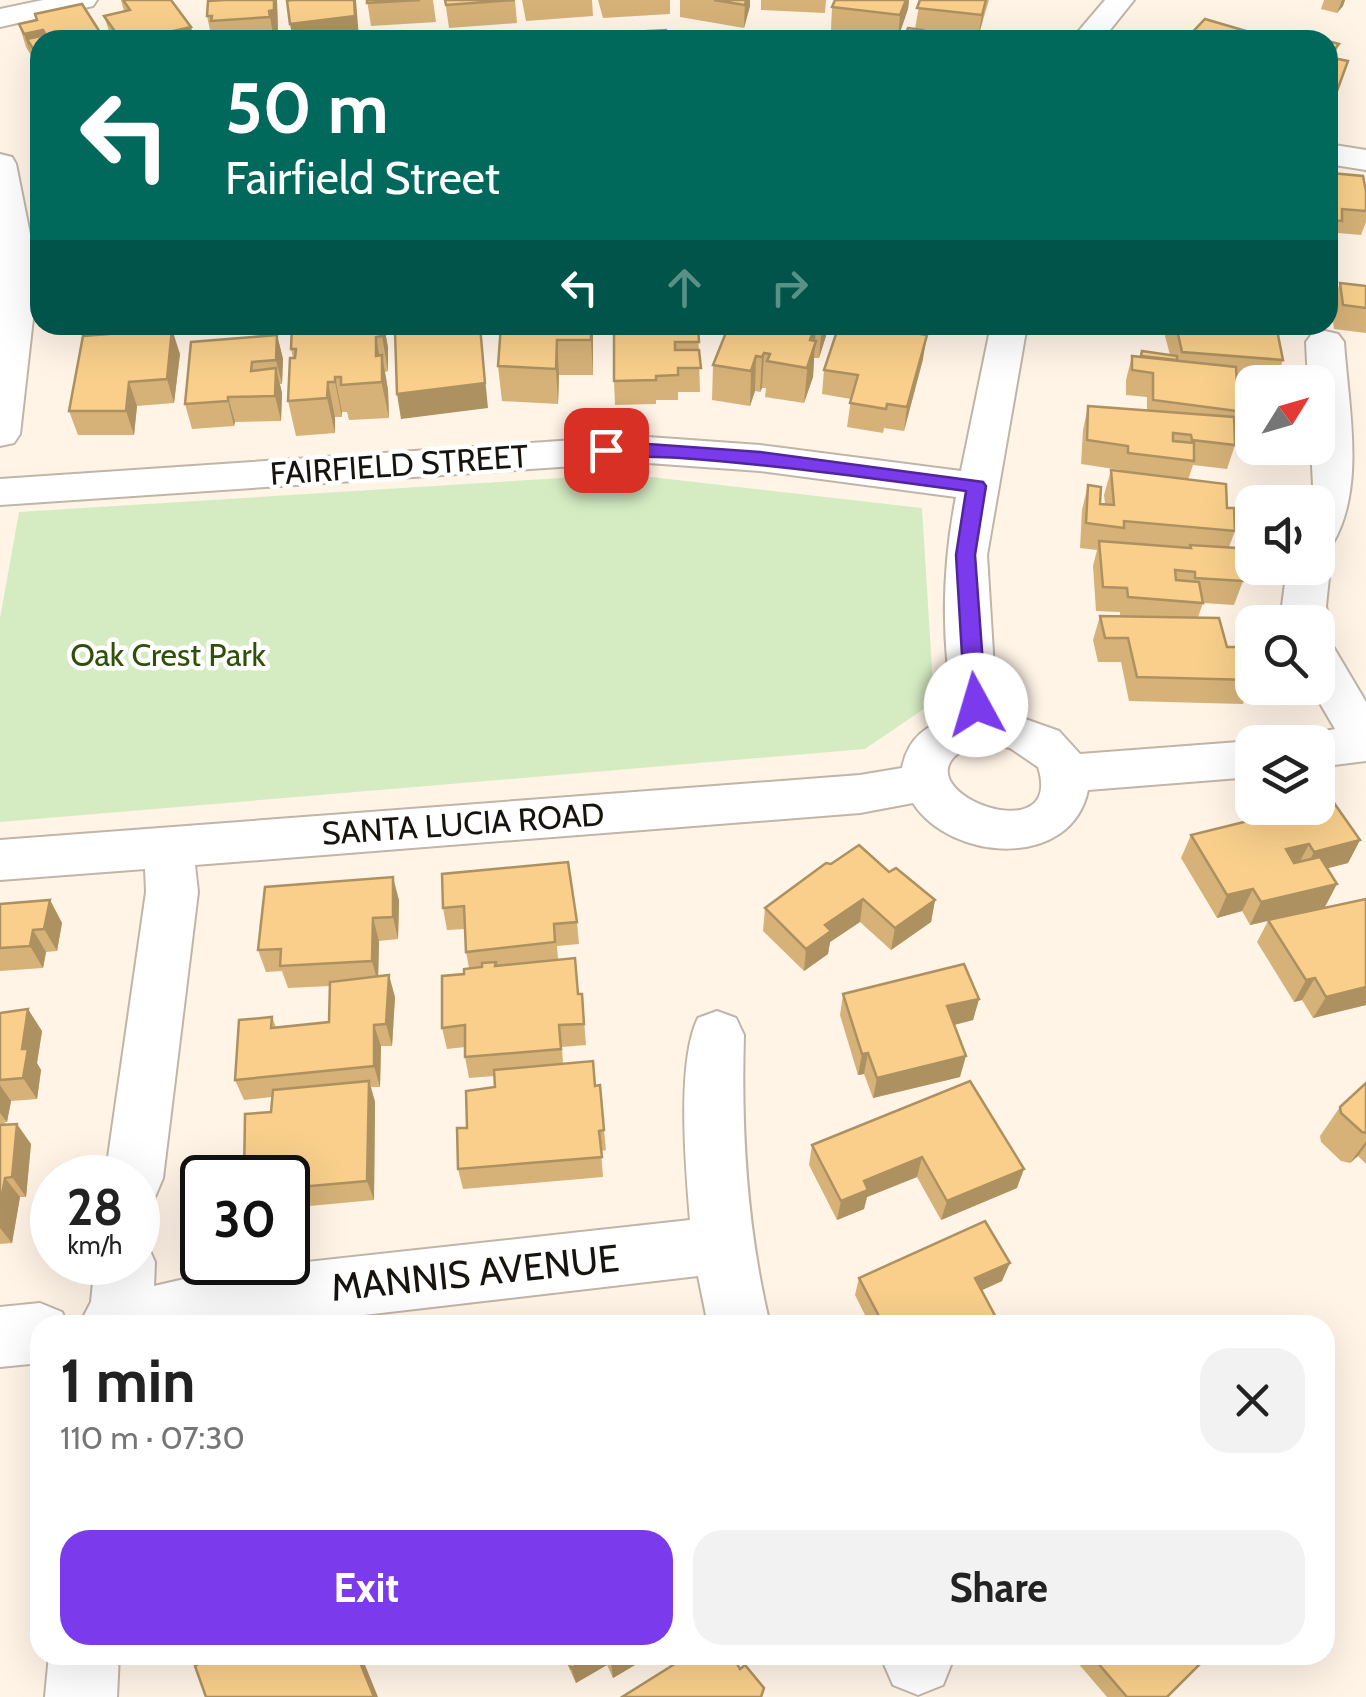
<!DOCTYPE html>
<meta charset="utf-8">
<style>
:root{--surface:#fff;--page:#f2f2f2;--text:#222;--muted:#767676;--accent:#7c3aed}
body{margin:0;font-family:Cabin,sans-serif;background:var(--page);color:var(--text);height:100vh;display:flex;flex-direction:column;font-size:38px;white-space:nowrap}
*{box-sizing:border-box;margin:0}
p{font-size:32px;color:var(--muted)}
.icon{flex:none;width:55px;height:55px;fill:none;stroke:currentColor;stroke-width:2;stroke-linecap:round;stroke-linejoin:round}
.map{position:relative;flex:1;overflow:hidden}
.side{position:absolute;left:30px;top:1315px;width:1305px;height:350px;display:flex;flex-direction:column;background:var(--surface);border-radius:30px;box-shadow:0 10px 40px #0002}
.side>*{flex:none}
.guide{position:absolute;left:30px;top:30px;width:1308px;height:305px;border-radius:30px;box-shadow:0 10px 40px #0002;background:#00695c;color:#fff;overflow:hidden}
.needle{width:65px;rotate:53deg}
.controls{position:absolute;left:1235px;top:365px;display:grid;gap:20px}
.controls a{display:grid;place-items:center;width:100px;height:100px;border-radius:20px;background:var(--surface);box-shadow:0 10px 40px #0002;font-size:50px}
.speed{position:absolute;left:30px;top:1155px;display:flex;gap:20px;font-size:50px;font-weight:700;text-align:center}
.speed>*{display:grid;place-content:center;width:130px;height:130px;border-radius:50%;background:var(--surface);box-shadow:0 10px 40px #0002;line-height:1}
.speed small{font-size:25px;font-weight:400}
.speed .limit{border:5px solid #111;border-radius:15px;background:#fff;color:#111}
.pin{position:absolute;display:grid;place-items:center;width:85px;height:85px;color:#fff;margin:-42px;border-radius:20px;box-shadow:0 5px 15px #0006}
.me{position:absolute;width:110px;margin:-55px;rotate:354deg;stroke-linejoin:round;filter:drop-shadow(0 0 8px #0008)}
.turn{display:flex;align-items:center;gap:35px;height:210px;padding:0 30px;font-size:45px}
.turn .icon{width:130px;height:130px;stroke-width:2.5}
.turn b{display:block;font-size:70px;line-height:85px}
.lanes{display:flex;align-items:center;height:95px;padding:0 30px;background:#0003;justify-content:center;gap:50px;direction:ltr}
.lanes .off{opacity:.35}
.round{display:grid;place-items:center;flex:none;width:105px;height:105px;border-radius:30px;background:var(--page)}
.overview{display:flex;align-items:center;justify-content:space-between;height:170px;padding:0 30px}
h1{font-size:60px;font-weight:800;line-height:75px}
.button{display:flex;gap:20px;margin-top:auto;padding:20px 30px}
.button a{flex:1;height:115px;border-radius:30px;background:var(--accent);color:#fff;font-size:40px;font-weight:800;line-height:115px;text-align:center}
.button a+a{background:var(--page);color:var(--text)}
.map>svg:first-child{display:block}
</style>
<div class="map">
<svg width="1366" height="1697" viewBox="0 0 1366 1697">
<rect width="100%" height="100%" fill="#fff4e6"/>
<path fill="#d5ecc3" d="M625 474 922 508 934 702 865 749 0 822V618L19 512Z"/>
<g fill="none" stroke-linecap="round" stroke-linejoin="round">
<defs>
<g id="minor">
<path d="M43 0H97L93 6 0 27V9Z"/>
<path d="M1105 0H1134L1102 40H1071Z"/>
<path d="M1328 144 1366 150V170L1328 164Z"/>
<path d="M0 154 12 157 16 164 38 274 20 434 14 443 0 446Z"/>
<path d="M991 325H1027L987 555 995 685 1000 710 1059 731 1080 754 1252 741 1257 742H1252V777L1088 790C1071 871 950 861 913 803L860 813 195 865 198 892 163 1178 155 1197 138 1203V1178H105L146 892 145 869 0 880V840L860 775 902 768C908 737 927 725 955 716 941 644 942 568 956 497L760 471 634 462 0 505V479L634 436 760 445 961 471ZM981 742 1010 748 1038 767C1068 861 872 780 981 742Z"/>
<path d="M1325 331 1338 334 1344 342C1348 405 1366 486 1333 543L1318 547V502H1307L1313 485 1311 448H1318V382H1308L1306 342 1312 334Z"/>
<path d="M1318 556 1330 568 1326 606 1329 622 1318 634V622H1285L1282 606 1287 568H1318Z"/>
<path d="M1318 643 1334 648 1366 702V761L1318 767V742H1298L1301 736 1335 729 1311 688H1318Z"/>
<path d="M717 1011 736 1018 744 1035C741 1134 747 1229 770 1325H708L698 1276 278 1325H79L91 1302 95 1262H138V1238L146 1242 155 1262 154 1286 215 1272 690 1220C686 1169 676 1063 698 1018Z"/>
<path d="M40 1303 62 1312 68 1325H40V1363L0 1367V1307Z"/>
<path d="M49 1655H119L117 1697H45Z"/>
<path d="M880 1655H951L953 1660 943 1685 918 1695 893 1685Z"/>
</g>
</defs>
<use href="#minor" stroke="#c0b5a8" stroke-width="4"/>
<use href="#minor" fill="#fff" fill-rule="evenodd"/>
</g>
<g fill="#d6b278">
<path d="M121 0H171L195 40H112L104 16 124 11Z"/>
<path d="M208 0H277L278 33H274V40H216L215 38 212 39 207 16Z"/>
<path d="M367 0H433L436 22 371 26Z"/>
<path d="M445 0H515L517 23 449 28Z"/>
<path d="M522 0H592L593 16 526 21Z"/>
<path d="M598 0H670V14L603 18Z"/>
<path d="M680 0H750V6L744 28 680 17Z"/>
<path d="M761 0H826L825 13 761 10Z"/>
<path d="M835 0H909L908 9 898 38 831 30 832 7Z"/>
<path d="M920 0H989L978 37 922 31 921 40H904L905 36 915 29Z"/>
<path d="M1324 0H1345L1343 6 1337 13 1321 9Z"/>
<path d="M19 24 103 37 104 40H40V71L26 47Z"/>
<path d="M1328 41 1339 44 1334 58 1348 61 1330 114H1328Z"/>
<path d="M1328 168 1331 173 1366 190V222L1361 235 1338 233 1333 245H1328Z"/>
<path d="M1340 283 1366 286V333L1334 329 1331 307Z"/>
<path d="M384 325 388 348V371L385 372 388 390 389 418 349 420 347 412H342V417H335V433L296 436 288 401 293 358 291 349Z"/>
<path d="M501 325H593V375H559L558 404 502 401 498 366Z"/>
<path d="M698 325 700 392H678V400H656V404L615 405 614 381Z"/>
<path d="M729 325H827L826 336 819 358H814L813 377 804 403 765 397 766 388H762L760 392 755 391 750 406 712 400 713 365Z"/>
<path d="M1168 325H1276L1283 360 1275 382 1237 381V388L1252 400V416L1245 437 1235 436V445L1227 469 1193 465 1188 480 1227 508 1235 531 1229 547 1243 581 1234 605 1203 603 1198 617 1227 647 1252 680 1243 704 1129 701 1121 662H1098L1093 640 1100 616H1120V612L1096 611 1093 566 1097 550 1080 548 1082 510 1088 485 1100 504H1105L1104 495 1111 470 1121 472V470L1081 464 1083 430 1088 406 1147 410V397L1126 395V380L1132 356H1140L1142 351 1170 355 1165 336Z"/>
<path d="M277 335 283 359 282 384H280L282 393 281 421 235 422 234 426 192 429 185 404Z"/>
<path d="M180 354 174 403 137 406 134 435H78L69 411Z"/>
<path d="M923 359 904 431 884 428 883 433 847 427 851 399 822 394 824 370Z"/>
<path d="M1191 835 1360 840 1348 863 1327 868 1325 907 1280 918 1366 1005 1313 1018 1302 1000 1294 1002 1257 942 1268 921 1250 925 1242 911 1217 918 1181 858Z"/>
<path d="M889 872 935 900 931 922 891 950 860 922 830 942 828 954 804 971 763 931 765 908Z"/>
<path d="M442 874 577 922 579 944 557 946 558 959 578 994H582L586 1045 562 1047 563 1064 595 1086 604 1130 606 1150 601 1151 603 1177 463 1189 458 1169 467 1128 495 1087 494 1076 469 1078 465 1057V1047L447 1049 442 1028 464 974 469 968 466 952 465 929 447 930 443 908Z"/>
<path d="M50 900 62 923 57 951 46 952 43 968 0 971V904Z"/>
<path d="M399 900 398 939 379 941 378 977 395 997 392 1046H381L380 1087H371L375 1102 374 1200 288 1208V1178L271 1112 272 1097 244 1100 235 1080 272 1017 276 1027 329 1022 330 986 288 988 282 971 266 972 258 950Z"/>
<path d="M843 994 979 999 973 1020 954 1025 960 1077 873 1098 864 1074 858 1075 840 1015Z"/>
<path d="M0 1013 42 1031 37 1063 41 1070 37 1099 11 1101 7 1122H4L31 1144 26 1197H20L12 1243 0 1244Z"/>
<path d="M970 1081 1017 1188 941 1220 917 1177 867 1197 864 1209 837 1220 809 1165 812 1145Z"/>
<path d="M1366 1083V1164L1358 1156 1350 1163 1341 1161 1321 1142 1320 1136 1340 1107Z"/>
<path d="M859 1278 1002 1281 982 1290 1000 1325H870L855 1295Z"/>
<path d="M563 1655H652L613 1678 607 1665 576 1683Z"/>
<path d="M1071 1655H1209L1167 1697H1107Z"/>
</g>
<g fill="#ae9161">
<path d="M274 0H277L278 33H274V40L269 11Z"/>
<path d="M354 0H356L359 38 346 40H293L290 24Z"/>
<path d="M745 0H750V6L744 28Z"/>
<path d="M906 0H909L908 9 898 38 900 15Z"/>
<path d="M986 0 982 23 978 37 982 15Z"/>
<path d="M1342 0H1345L1343 6 1337 13Z"/>
<path d="M191 27 195 40H133Z"/>
<path d="M43 30 46 40H40V68L35 52 27 39 32 56 24 34Z"/>
<path d="M382 325H384L388 348V371L382 336Z"/>
<path d="M591 325H593V375L591 340Z"/>
<path d="M816 325 813 377 804 403 810 340Z"/>
<path d="M822 325H827L826 336 819 358Z"/>
<path d="M480 326 488 408 401 419 397 394Z"/>
<path d="M172 329 180 354 174 403 167 379Z"/>
<path d="M277 335 283 359 282 384 276 360Z"/>
<path d="M927 335 923 359 904 431 907 407Z"/>
<path d="M376 337 382 371V355L388 390 389 418 376 356Z"/>
<path d="M557 340 559 375 558 404 556 369Z"/>
<path d="M764 353 762 388 760 392 762 357Z"/>
<path d="M756 356 755 391 750 406 751 371Z"/>
<path d="M276 368 282 393 281 421 275 396Z"/>
<path d="M335 377 342 412V417L335 382Z"/>
<path d="M129 382 137 406 134 435 126 411Z"/>
<path d="M328 382 335 417V433L327 398Z"/>
<path d="M228 397 235 422 234 426 228 401Z"/>
<path d="M1360 840 1348 863 1302 875 1314 852Z"/>
<path d="M1309 844 1297 867 1286 849Z"/>
<path d="M393 877 399 900 398 939 393 917Z"/>
<path d="M1337 884 1325 907 1250 925 1261 902Z"/>
<path d="M1253 889 1242 911 1217 918 1227 895Z"/>
<path d="M863 899 860 922 830 942 828 954 804 971 806 949 825 925Z"/>
<path d="M50 900 62 923 57 951 44 929Z"/>
<path d="M935 900 931 922 891 950 895 928Z"/>
<path d="M373 918 379 941 378 983 372 961Z"/>
<path d="M33 930 46 952 43 968 30 946Z"/>
<path d="M389 975 395 997 392 1046 386 1024Z"/>
<path d="M1315 978 1302 1000 1294 1002 1306 980Z"/>
<path d="M1366 987V1005L1313 1018 1326 997Z"/>
<path d="M979 999 973 1020 942 1028 947 1006Z"/>
<path d="M28 1009 42 1031 37 1063 41 1070 37 1099 23 1078 22 1049Z"/>
<path d="M374 1025 381 1046 380 1087 374 1066Z"/>
<path d="M868 1053 864 1074 858 1075 862 1054Z"/>
<path d="M966 1056 960 1077 873 1098 877 1078Z"/>
<path d="M369 1081 375 1102 374 1200 367 1181Z"/>
<path d="M0 1085 11 1101 7 1122 0 1113Z"/>
<path d="M17 1124 31 1144 26 1197 12 1177Z"/>
<path d="M1366 1141V1145L1358 1156 1350 1163Z"/>
<path d="M922 1157 917 1177 867 1197 864 1209 837 1220 841 1201 864 1181Z"/>
<path d="M1024 1169 1017 1188 941 1220 947 1201Z"/>
<path d="M5 1178 20 1197 12 1243 0 1228V1206Z"/>
<path d="M1010 1263 1002 1281 969 1296 975 1278Z"/>
<path d="M357 1655H361L378 1697H374Z"/>
<path d="M594 1655H606L607 1665 576 1683 571 1668Z"/>
<path d="M624 1655H652L613 1678 611 1663Z"/>
</g>
<g fill="#f9cf8b" stroke="#ae9161" stroke-width="2.5">
<path d="M123 0H171L191 27 133 40H121L104 16 130 10Z"/>
<path d="M225 0H274V10L269 11 270 17 211 21 212 16H207L208 1Z"/>
<path d="M291 0H354L355 16 290 24 287 1Z"/>
<path d="M367 0H420L367 3Z"/>
<path d="M445 0H515L446 5Z"/>
<path d="M714 0H746L745 5Z"/>
<path d="M835 0H906L900 15 832 7Z"/>
<path d="M920 0H986L982 15 917 8Z"/>
<path d="M82 4 103 37 91 40H40V51L35 52 27 39 46 35 43 30 24 34 19 24 37 20 35 14Z"/>
<path d="M1205 19 1263 36 1260 40H1185Z"/>
<path d="M908 28 923 30 920 38 905 36Z"/>
<path d="M666 30 669 40H597L596 34Z"/>
<path d="M577 34 578 40H506V38Z"/>
<path d="M1300 35 1321 40H1296Z"/>
<rect x="696" y="36" width="71" height="4"/>
<path d="M1328 41 1339 44 1334 50 1328 49Z"/>
<path d="M1328 57 1348 61 1337 91 1328 90Z"/>
<path d="M1328 168H1330L1331 173 1363 176 1366 191V211L1342 209V221L1328 220Z"/>
<path d="M1340 283 1366 286V308L1343 305Z"/>
<path d="M292 325H382V336L376 337V356L382 355V382L341 385V377H335V382H328L327 398 288 401 290 358H295L296 349H291Z"/>
<path d="M501 325H591V340H557L556 369 498 366Z"/>
<path d="M614 325H698L699 342H675V350H699L701 368H678V375L656 376V380L614 381Z"/>
<path d="M729 325H815L810 340 816 341 807 368 767 361 770 354 764 353 762 357 756 356 751 371 713 365Z"/>
<path d="M839 325H860L927 335 907 407 887 404 886 409 850 403 858 375 824 370Z"/>
<path d="M1176 325H1276L1283 360 1182 352Z"/>
<path d="M480 326 485 383 397 394 395 332Z"/>
<path d="M172 329 167 379 129 382 126 411H69L83 336Z"/>
<path d="M277 335 276 360 252 362 251 371 276 368 275 396 228 397V401L185 404 191 342Z"/>
<path d="M1142 351 1177 356V360L1141 356Z"/>
<path d="M1132 356 1236 367 1237 388 1252 389V413L1153 400V373L1132 370Z"/>
<path d="M1088 406 1234 417 1235 445 1192 440 1191 435 1173 433V441L1194 443V461L1128 453V446L1087 440Z"/>
<path d="M1111 470 1226 484 1227 508H1234L1235 531 1124 521V528L1086 523 1088 485 1101 487 1100 504 1114 505Z"/>
<path d="M1099 541 1191 548 1190 545 1237 548 1243 581 1195 578V572L1175 570 1176 580 1199 582 1203 603 1128 597 1127 588 1103 587Z"/>
<path d="M1100 616 1219 618 1227 647H1243L1252 680 1137 677 1128 638H1105Z"/>
<path d="M1332 800 1360 840 1314 852 1309 844 1286 849 1294 863 1320 857 1337 884 1261 902 1253 889 1227 895 1191 835 1301 808H1318V803Z"/>
<path d="M859 845 889 872 896 868 935 900 895 928 863 899 825 925 831 931 806 949 765 908 826 863 831 864Z"/>
<path d="M568 862 577 922 554 924 555 942 466 952 464 906 443 908 442 874Z"/>
<path d="M393 877V917L373 918 372 961 280 966 281 949 258 950 265 887Z"/>
<path d="M1366 899V987L1326 997 1315 978 1306 980 1268 920Z"/>
<path d="M50 900 44 929 33 930 30 946 0 948V904Z"/>
<path d="M575 958 578 994H582L584 1024 559 1025 561 1049 465 1057V1025L442 1028V976L464 974V969L482 967V963L496 962 495 966Z"/>
<path d="M964 964 979 999 947 1006 966 1056 877 1078 868 1053 862 1054 843 994Z"/>
<path d="M389 975 386 1024 374 1025V1066L235 1080 239 1020 272 1017 271 1028 329 1022 330 982Z"/>
<path d="M28 1009 22 1049H28L23 1078 0 1080V1013Z"/>
<path d="M593 1061 595 1086 600 1085 604 1130 599 1131 602 1157 458 1169 457 1128H467L466 1091 495 1087 494 1070Z"/>
<path d="M369 1081 367 1181 288 1188V1178H244L245 1114 271 1112 273 1090Z"/>
<path d="M970 1081 1024 1169 947 1201 922 1157 864 1181 868 1190 841 1201 812 1145Z"/>
<path d="M1366 1083V1133L1362 1132 1341 1113 1340 1107Z"/>
<path d="M17 1124 12 1177 5 1178 0 1206V1125Z"/>
<path d="M985 1221 1010 1263 975 1278 1000 1325H877L876 1322 881 1320 859 1278Z"/>
<path d="M213 1655H357L374 1697H206L195 1666Z"/>
<path d="M566 1655H594L571 1668Z"/>
<path d="M607 1655H624L611 1663Z"/>
<path d="M689 1655H732L740 1669 745 1665 764 1688 761 1697H622Z"/>
<path d="M1091 1655H1209L1167 1697H1127Z"/>
</g>
<path fill="#7c3aed" stroke="#51269a" stroke-width="2.5" d="M634 443 760 452 983 482 986 486 975 555 986 705 983 710 976 713 965 705 956 555 966 491C871 478 776 465 680 458 663 456 607 459 597 450L606 445Z"/>
<g text-anchor="middle" stroke-width="9" stroke-linejoin="round" paint-order="stroke">
<g font-size="32" fill="#17130e" stroke="#fff">
<text transform="translate(399 465) rotate(-4)" y="11">FAIRFIELD STREET</text>
<text transform="translate(463 824) rotate(-4)" y="11">SANTA LUCIA ROAD</text>
</g>
<g font-size="32" fill="#305009" stroke="#fff">
<text x="168" y="666">Oak Crest Park</text>
</g>
<g font-size="38" fill="#17130e" stroke="#fff">
<text transform="translate(475 1273) rotate(-6)" y="13">MANNIS AVENUE</text>
</g>
</g>
</svg>
<div class="controls">
<a><svg class="needle" viewBox="-14 -14 28 28"><path d="M0-13l5 13h-10z" fill="#e53935"/><path d="M0 13l5-13h-10z" fill="#767676"/></svg></a>
<a><svg class="icon" aria-label="sound" viewBox="0 0 24 24"><path d="M4 9h4l5-4v14l-5-4H4zM17 9q2 3 0 6"/></svg></a>
<a><svg class="icon" aria-label="search" viewBox="0 0 24 24"><circle cx="10" cy="10" r="6"/><path d="M15 15l6 6"/></svg></a>
<a><svg class="icon" aria-label="layers" viewBox="0 0 24 24"><path d="M12 4l9 5-9 5-9-5zM3 14l9 5 9-5"/></svg></a>
</div>
<div class="speed"><div>28<small>km/h</small></div><div class="limit">30</div></div>
<div class="pin" style="left:606px;top:450px;background:#d93025"><svg class="icon" aria-label="arrive" viewBox="0 0 24 24"><path d="M6 21V4h12l-3 4 3 4H6"/></svg></div>
<svg class="me" style="left:976px;top:705px" viewBox="-20 -20 40 40"><circle r="19" fill="#fff"/><path d="M0-13L10 11 0 6-10 11z" fill="#7c3aed"/></svg>
<div class="guide">
<div class="turn"><svg class="icon" aria-label="left" viewBox="0 0 24 24"><path d="M17 20v-9H6M10 6l-5 5 5 5"/></svg><div><b>50 m</b>Fairfield Street</div></div>
<div class="lanes"><svg class="icon" aria-label="left" viewBox="0 0 24 24"><path d="M17 20v-9H6M10 6l-5 5 5 5"/></svg><svg class="icon off" aria-label="ahead" viewBox="0 0 24 24"><path d="M12 20V5M6 11l6-6 6 6"/></svg><svg class="icon off" aria-label="right" viewBox="0 0 24 24"><path d="M7 20v-9h11M14 6l5 5-5 5"/></svg></div>
</div>
<section class="side">
<div class="overview"><div><h1>1 min</h1><p>110 m · 07:30</p></div><a class="round"><svg class="icon" aria-label="close" viewBox="0 0 24 24"><path d="M6 6l12 12M18 6L6 18"/></svg></a></div>
<div class="button"><a>Exit</a><a>Share</a></div>
</section>
</div>
